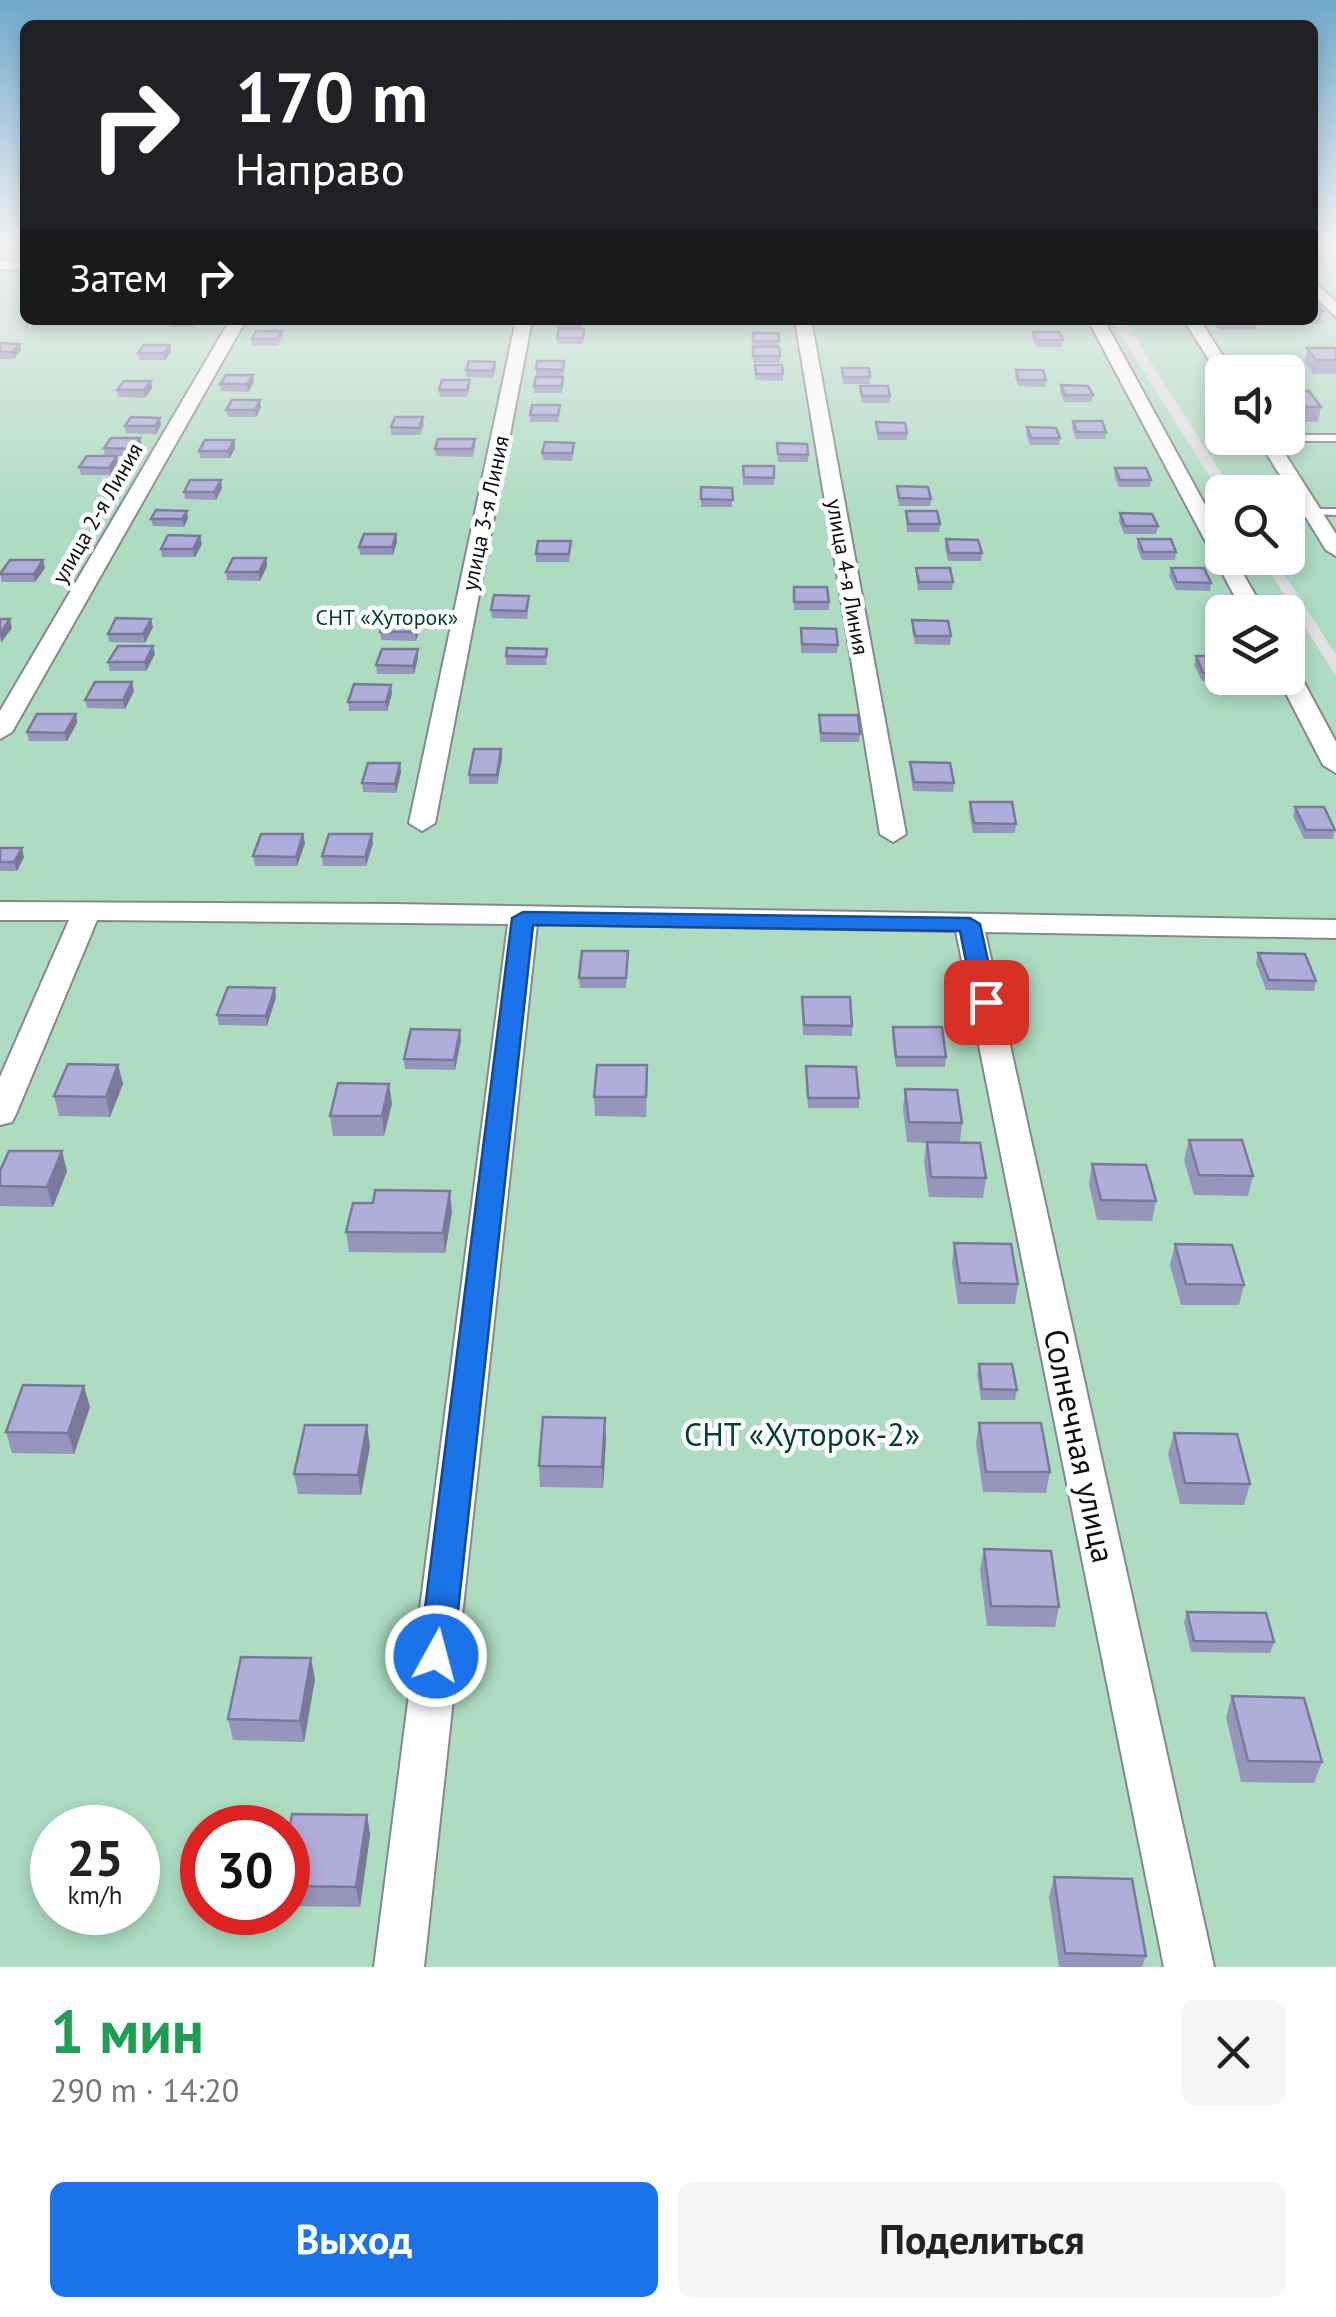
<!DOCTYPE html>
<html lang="ru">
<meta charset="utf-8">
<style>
:root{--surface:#fff;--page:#f6f6f6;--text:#222;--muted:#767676;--accent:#1a73e8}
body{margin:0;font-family:"PT Sans",sans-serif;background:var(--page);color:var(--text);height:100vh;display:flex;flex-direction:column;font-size:38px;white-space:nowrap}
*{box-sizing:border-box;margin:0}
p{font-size:32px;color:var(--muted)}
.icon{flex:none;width:55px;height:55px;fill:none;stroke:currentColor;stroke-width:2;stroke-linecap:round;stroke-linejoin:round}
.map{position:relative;height:1967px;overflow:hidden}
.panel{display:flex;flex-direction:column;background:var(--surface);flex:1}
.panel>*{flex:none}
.hud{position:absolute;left:20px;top:20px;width:1298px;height:305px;border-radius:15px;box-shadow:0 5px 15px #0003;background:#202124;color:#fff;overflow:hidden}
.fabs{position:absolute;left:1205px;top:355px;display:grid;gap:20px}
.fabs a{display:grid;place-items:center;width:100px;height:100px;border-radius:15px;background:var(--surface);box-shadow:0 5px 15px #0003;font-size:50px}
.speed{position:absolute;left:30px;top:1805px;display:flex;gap:20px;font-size:50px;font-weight:700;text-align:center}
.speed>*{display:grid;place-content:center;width:130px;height:130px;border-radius:50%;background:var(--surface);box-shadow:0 5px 15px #0003;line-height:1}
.speed small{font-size:25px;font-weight:400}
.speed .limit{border:15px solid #d22;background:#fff;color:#111}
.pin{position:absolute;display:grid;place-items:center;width:85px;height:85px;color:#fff;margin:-42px;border-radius:20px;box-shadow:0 5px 15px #0006}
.me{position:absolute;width:110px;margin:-55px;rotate:7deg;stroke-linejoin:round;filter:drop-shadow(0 0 8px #0008)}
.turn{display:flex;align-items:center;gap:35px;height:210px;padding:0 50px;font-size:45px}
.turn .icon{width:130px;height:130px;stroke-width:2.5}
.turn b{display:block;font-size:70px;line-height:85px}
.then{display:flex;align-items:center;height:95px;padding:0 50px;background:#0003;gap:20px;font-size:38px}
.round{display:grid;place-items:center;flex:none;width:105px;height:105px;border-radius:15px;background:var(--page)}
.head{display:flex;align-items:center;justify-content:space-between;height:170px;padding:0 50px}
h1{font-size:60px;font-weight:700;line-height:75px;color:#1e9e55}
.cta{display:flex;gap:20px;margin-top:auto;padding:20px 50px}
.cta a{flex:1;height:115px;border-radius:15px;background:var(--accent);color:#fff;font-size:40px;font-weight:700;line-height:115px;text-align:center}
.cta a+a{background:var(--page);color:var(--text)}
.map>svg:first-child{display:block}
</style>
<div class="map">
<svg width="1336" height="1967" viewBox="0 0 1336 1967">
<rect width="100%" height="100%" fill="#e1e1e4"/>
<g fill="#addcc1" fill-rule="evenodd">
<path d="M1313 242H1336V655L1274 558H1288V492H1233L1124 320H1312ZM1222 372H1288V438H1222Z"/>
<path d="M0 249H25V320H1111L1222 496V558H1261L1336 676V1967H0ZM1222 612H1288V678H1222ZM52 1828H138V1912H52ZM202 1828H288V1912H202Z"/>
</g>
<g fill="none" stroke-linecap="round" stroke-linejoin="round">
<defs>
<g id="service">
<path d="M1288 435H1336V441H1266L1261 438H1288Z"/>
<path d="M1312 509H1336V515L1308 514V510Z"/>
</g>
<g id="minor">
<path d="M0 261 25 262V270L0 269Z"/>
<path d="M1312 280 1336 302V317L1312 294Z"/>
<path d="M230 320H246L12 732 0 739V711Z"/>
<path d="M516 320H532L435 823 422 831 409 823Z"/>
<path d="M795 320H811L906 834 893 842 880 834Z"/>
<path d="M1088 320H1104L1222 536V558H1234L1265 612H1243Z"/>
<path d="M1184 320H1200L1233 372 1219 376Z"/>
<path d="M1257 438H1275L1336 534V556L1326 550Z"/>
<path d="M1288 668 1300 675 1336 742V773L1323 765 1278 678H1288Z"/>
<path d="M0 902 393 904 1336 920V938L985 932 1214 1967H1164L956 931 537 924 424 1967H374L508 924 97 920 16 1114 12 1122 0 1125V1077L69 920H0Z"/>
</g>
</defs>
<use href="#service" stroke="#88888b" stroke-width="4"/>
<use href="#minor" stroke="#88888b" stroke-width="4"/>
<use href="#service" fill="#fff" fill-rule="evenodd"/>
<use href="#minor" fill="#fff" fill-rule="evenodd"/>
</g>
<g fill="#9695bb">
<path d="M1312 301 1323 311 1320 324H1284L1281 320H1312Z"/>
<path d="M169 320H200L195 327H170Z"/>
<path d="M470 320H497L496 324H470Z"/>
<path d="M557 320H584L582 328H557Z"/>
<path d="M1212 320H1254L1256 324 1255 330H1219Z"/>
<path d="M584 329 583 344H557V338Z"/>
<path d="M282 331 283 337 278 346H252V339Z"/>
<path d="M1033 332 1063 340 1062 347H1036L1032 339Z"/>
<path d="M753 333H778L780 363H753Z"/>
<path d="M0 343 21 350 14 359H0Z"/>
<path d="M1307 348H1336V374H1313L1305 362Z"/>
<path d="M171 352 165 360H139L138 353Z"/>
<path d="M495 362 496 368 493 378 466 377V370Z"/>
<path d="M564 368 563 376H536V369Z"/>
<path d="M842 368 870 377V384H843Z"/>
<path d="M1016 370 1046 380 1045 387 1018 386 1015 377Z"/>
<path d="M755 371 783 374V381L755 380Z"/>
<path d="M563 377 562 393H534V386Z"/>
<path d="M151 381 152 388 145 398 118 397 117 390Z"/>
<path d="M254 382 248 392 221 391 220 384Z"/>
<path d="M1061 385 1093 395 1092 402H1064L1060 392Z"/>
<path d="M860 386 890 396V403H862Z"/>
<path d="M470 387 467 397H440L439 390Z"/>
<path d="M1288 391 1321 407 1318 422H1288Z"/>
<path d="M261 407 256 417H228L226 410Z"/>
<path d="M560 412 558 422H530V415Z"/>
<path d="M423 417 424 425 420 435H391V427Z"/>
<path d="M1073 421 1106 432 1105 439H1076L1072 428Z"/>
<path d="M876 422 907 433V440H878Z"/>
<path d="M161 425 156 434 126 433 125 426Z"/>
<path d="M1027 427 1060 438 1059 445H1030L1026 435Z"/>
<path d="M475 439V446L473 457 436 456 435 449Z"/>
<path d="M234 440 235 448 230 458H200L199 451Z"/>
<path d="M777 443 808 455V462H778Z"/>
<path d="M142 445 135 456H105L104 448Z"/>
<path d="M574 450 572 461 543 460 542 453Z"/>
<path d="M117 456 118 464 111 475H81L79 467Z"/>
<rect x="743" y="466" width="31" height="19"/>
<path d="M1115 468 1151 480 1150 487H1119L1114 476Z"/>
<path d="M221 480 222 488 216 500 185 499 184 492Z"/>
<path d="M897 486 931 499 930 506H899Z"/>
<path d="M701 487 732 488V507H701Z"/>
<path d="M187 511 188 518 184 527 153 526 151 519Z"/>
<path d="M906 511 940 524 939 532H907Z"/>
<path d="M1120 513 1158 526 1156 534H1124L1119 521Z"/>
<path d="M396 534 397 542 393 555H360L359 547Z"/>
<path d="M946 539 982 553 981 561H948L945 547Z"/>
<path d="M1138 539 1176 552 1175 560H1142L1137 547Z"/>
<path d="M571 541 569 562H536V554Z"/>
<path d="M202 544 195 557H162L161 549Z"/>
<path d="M266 558 267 566 260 581 227 580 226 572Z"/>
<path d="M45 568 35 582H2L0 574Z"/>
<path d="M916 568 953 582 952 590H918L916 576Z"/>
<path d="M1171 568 1211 583 1210 591 1176 590 1169 576Z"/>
<path d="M794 587 829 602V610H794Z"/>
<path d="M529 604 527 619 492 618 491 610Z"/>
<path d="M912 620 951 636 950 645 915 644 912 629Z"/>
<path d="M421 625 416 641 381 640 380 632Z"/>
<path d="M153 627 145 643 109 642 108 634Z"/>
<path d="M801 628 838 645 837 653H801Z"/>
<path d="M418 649V658L414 674H377L376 665Z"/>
<path d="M547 649 546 665H506V656Z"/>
<path d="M155 654 146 671H110L108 662Z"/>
<path d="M1196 656H1222V678H1239L1238 682 1202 681 1194 665Z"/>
<path d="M134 691 125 709 87 708 85 700Z"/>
<path d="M392 693 387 711H349L348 702Z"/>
<path d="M76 714 77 723 67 741H29L27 732Z"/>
<path d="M819 715 860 734 859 742H820Z"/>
<path d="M502 758 497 784H469V775Z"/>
<path d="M910 762 954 783 953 792 913 791 910 771Z"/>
<path d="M401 772 396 793 363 792 362 783Z"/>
<path d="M970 802 1016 824 1015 833H973L969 811Z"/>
<path d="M1295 807 1335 830 1333 839H1304L1293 816Z"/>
<path d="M305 843 297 866H255L253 856Z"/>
<path d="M373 843 366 866H323L322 856Z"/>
<path d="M0 848 24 857 17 871H0Z"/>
<path d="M628 951 626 988H580L579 978Z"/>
<path d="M1258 953 1316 981 1314 991 1266 990 1256 963Z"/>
<path d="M276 997 267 1026 219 1025 217 1015Z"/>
<path d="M802 997 852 1026V1036L803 1035Z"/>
<path d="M893 1027 946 1057 945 1067H896L892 1037Z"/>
<path d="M461 1040 455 1070 405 1069 404 1059Z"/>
<path d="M118 1065 123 1084 110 1117 59 1116 54 1096Z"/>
<path d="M806 1066 859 1098V1108H808Z"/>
<path d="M647 1085 646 1117 595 1116 594 1097Z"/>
<path d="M905 1089 962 1123 960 1142 986 1178 983 1198 929 1197 924 1162 926 1143 907 1142 903 1109Z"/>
<path d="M392 1103 384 1136H333L330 1116Z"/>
<path d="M1189 1140 1253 1176 1248 1196 1194 1195 1184 1160Z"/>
<path d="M1092 1164 1156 1201 1152 1221 1097 1220 1089 1184Z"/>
<path d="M0 1171H67L53 1207 0 1206Z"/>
<path d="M373 1203 452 1212 445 1253 349 1252 346 1232Z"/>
<path d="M954 1243 1018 1284 1015 1304H958L952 1263Z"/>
<path d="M1175 1244 1244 1285 1239 1305H1181L1170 1265Z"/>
<path d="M979 1364 1017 1390 1015 1400H981L977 1374Z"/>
<path d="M90 1407 74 1454 12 1453 6 1432Z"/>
<path d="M979 1423 1050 1472 1046 1493 983 1492 976 1443Z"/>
<path d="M1174 1433 1250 1484 1244 1505 1180 1504 1168 1454Z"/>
<path d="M606 1439 603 1488 540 1487 539 1466Z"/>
<path d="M370 1446 361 1495 298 1494 294 1474Z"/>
<path d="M984 1549 1059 1607 1055 1627 987 1626 980 1570Z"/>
<path d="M1187 1612 1274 1642 1270 1653 1191 1652 1184 1622Z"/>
<path d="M315 1679 304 1742 233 1740 228 1719Z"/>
<path d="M1232 1696 1322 1762 1314 1783 1241 1782 1226 1717Z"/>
<path d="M367 1815 370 1835 360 1907 288 1906V1836Z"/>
<path d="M1054 1877 1146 1956 1142 1967H1059L1049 1897Z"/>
</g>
<g fill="#7a7999">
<path d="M20 344 21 350 14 359 12 352Z"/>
<path d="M170 345 171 352 165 360 164 353Z"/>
<path d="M253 375 254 382 248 392 247 384Z"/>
<path d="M151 381 152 388 145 398 144 390Z"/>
<path d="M260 400 261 407 256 417 255 410Z"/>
<path d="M160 418 161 425 156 434 155 426Z"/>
<path d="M140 438 142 445 135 456 133 449Z"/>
<path d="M234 440 235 448 230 458 228 451Z"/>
<path d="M117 456 118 464 111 475 109 468Z"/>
<path d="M221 480 222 488 216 500 214 492Z"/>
<path d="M187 511 188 518 184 527 182 519Z"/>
<path d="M396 534 397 542 393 555 392 547Z"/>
<path d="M200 536 202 544 195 557 193 549Z"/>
<path d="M266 558 267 566 260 581 259 572Z"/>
<path d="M43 560 45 568 35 582 34 574Z"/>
<path d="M420 617 421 625 416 641 415 632Z"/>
<path d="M10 619 12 628 1 643 0 634Z"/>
<path d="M151 619 153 627 145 643 143 634Z"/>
<path d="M153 646 155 654 146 671 145 662Z"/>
<path d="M418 649V658L414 674 413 666Z"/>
<path d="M132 682 134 691 125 709 123 700Z"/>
<path d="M391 685 392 693 387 711 386 702Z"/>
<path d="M76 714 77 723 67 741 65 733Z"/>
<path d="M501 749 502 758 497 784V775Z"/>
<path d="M400 763 401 772 396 793 395 784Z"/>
<path d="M303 834 305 843 297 866 296 857Z"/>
<path d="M372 834 373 843 366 866 365 857Z"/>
<path d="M22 848 24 857 17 871 14 862Z"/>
<path d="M275 988 276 997 267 1026 266 1016Z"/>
<path d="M460 1030 461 1040 455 1070 454 1060Z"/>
<path d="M118 1065 123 1084 110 1117 106 1097Z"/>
<path d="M389 1084 392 1103 384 1136 382 1116Z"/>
<path d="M62 1151 67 1171 53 1207 47 1187Z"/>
<path d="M450 1191 452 1212 445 1253 443 1233Z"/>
<path d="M84 1386 90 1407 74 1454 68 1433Z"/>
<path d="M605 1418 606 1439 603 1488 602 1467Z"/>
<path d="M367 1425 370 1446 361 1495 358 1475Z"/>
<path d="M311 1658 315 1679 304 1742 300 1721Z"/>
<path d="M367 1815 370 1835 360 1907 356 1887Z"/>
</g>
<g fill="#afadda" stroke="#7a7999" stroke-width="2.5">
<path d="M1312 301H1314L1323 311H1312Z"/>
<path d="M1218 320H1254L1256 324 1220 323Z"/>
<path d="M559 329H584L583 338H557Z"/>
<path d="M256 331H282L277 339H252Z"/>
<path d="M1033 332H1059L1063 340H1036Z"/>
<path d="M753 333H778L779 341H753Z"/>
<path d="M0 343 20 344 12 352H0Z"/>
<path d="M144 345H170L164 353H138Z"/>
<path d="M753 347H779L780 356H753Z"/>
<path d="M1307 348H1336V360H1316Z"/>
<path d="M469 361 495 362 493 371 466 370Z"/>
<path d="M537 361H564L563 370 536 369Z"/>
<path d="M755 365H782L783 374H756Z"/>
<path d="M842 368H869L870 377H843Z"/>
<path d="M1016 370H1043L1046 380H1019Z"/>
<path d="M226 375H253L247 384H220Z"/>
<path d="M536 377H563L562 386H534Z"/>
<path d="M442 380H470L467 390H439Z"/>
<path d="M124 381H151L144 390H117Z"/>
<path d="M1061 385 1088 386 1093 395H1065Z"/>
<path d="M860 386H888L890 396H862Z"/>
<path d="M1288 391H1309L1321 407H1288Z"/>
<path d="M232 400H260L255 410H226Z"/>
<path d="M532 405H560L558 415H530Z"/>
<path d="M131 417 160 418 155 426H125Z"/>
<path d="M395 417H423L419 428 391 427Z"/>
<path d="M1073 421H1102L1106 432H1077Z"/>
<path d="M876 422 905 423 907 433H878Z"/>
<path d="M1027 427 1056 428 1060 438H1031Z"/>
<path d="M111 438H140L133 449 104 448Z"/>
<path d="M438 439H475L472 449H435Z"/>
<path d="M205 440H234L228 451H199Z"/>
<path d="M545 442 574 443 572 453H542Z"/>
<path d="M777 443 807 444 808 455 778 454Z"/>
<path d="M87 456H117L109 468 79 467Z"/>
<path d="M743 466H774V478L744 477Z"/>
<path d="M1115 468H1146L1151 480H1120Z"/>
<path d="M190 480H221L214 492H184Z"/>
<path d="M897 486 928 487 931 499 899 498Z"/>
<path d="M701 487 732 488 733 500 701 499Z"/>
<path d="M156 510 187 511 182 519H151Z"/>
<path d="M906 511H937L940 524H908Z"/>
<path d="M1120 513 1152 514 1158 526H1125Z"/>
<path d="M364 534H396L392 547H359Z"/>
<path d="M168 535 200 536 193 549H161Z"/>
<path d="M946 539 978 540 982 553H949Z"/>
<path d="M1138 539H1171L1176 552H1143Z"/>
<path d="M538 541H571L569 554H536Z"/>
<path d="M233 558H266L259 572H226Z"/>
<path d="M10 560H43L34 574H0Z"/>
<path d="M916 568H950L953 582H919Z"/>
<path d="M1171 568H1204L1211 583 1177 582Z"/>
<path d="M794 587H827L829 602H794Z"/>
<path d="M494 595 529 596 526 611 491 610Z"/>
<path d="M385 616 420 617 415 632H380Z"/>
<path d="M116 618 151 619 143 634H108Z"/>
<path d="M0 619H10L0 634Z"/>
<path d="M912 620 948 621 951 636H915Z"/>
<path d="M801 628 836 629 838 645 802 644Z"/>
<path d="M118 646H153L145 662H108Z"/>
<path d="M507 648 547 649 546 657 506 656Z"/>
<path d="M382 649H418L413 666 376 665Z"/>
<path d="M1196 656H1222V673H1203Z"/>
<path d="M95 682H132L123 700H85Z"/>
<path d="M354 684 391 685 386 702H348Z"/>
<path d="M37 714H76L65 733 27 732Z"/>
<path d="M819 715H858L860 734 821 733Z"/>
<path d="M474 749H501L497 775H469Z"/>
<path d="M910 762 950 763 954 783 914 782Z"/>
<path d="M368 763H400L395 784 362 783Z"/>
<path d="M970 802H1012L1016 824 974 823Z"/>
<path d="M1295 807H1324L1335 830H1306Z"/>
<path d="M261 834H303L296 857 253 856Z"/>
<path d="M329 834H372L365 857 322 856Z"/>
<path d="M0 848H22L14 862H0Z"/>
<path d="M582 951H628L626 978H579Z"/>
<path d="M1258 953 1305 954 1316 981 1269 980Z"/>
<path d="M228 987 275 988 266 1016 217 1015Z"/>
<path d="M802 997H850L852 1026 804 1025Z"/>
<path d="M893 1027H942L946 1057H896Z"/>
<path d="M411 1029 460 1030 454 1060 404 1059Z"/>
<path d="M68 1064 118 1065 106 1097 54 1096Z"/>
<path d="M597 1065H647L646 1097H594Z"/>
<path d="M806 1066 856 1067 859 1098H808Z"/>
<path d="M338 1083 389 1084 382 1116H330Z"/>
<path d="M905 1089 957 1090 962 1123 909 1122Z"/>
<path d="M1189 1140H1242L1253 1176 1199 1175Z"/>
<path d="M927 1142 980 1143 986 1178 931 1177Z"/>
<path d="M9 1151H62L47 1187 0 1186V1171Z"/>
<path d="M1092 1164 1146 1165 1156 1201 1101 1200Z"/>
<path d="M375 1190 450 1191 443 1233 346 1232 353 1203H373Z"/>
<path d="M954 1243 1011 1244 1018 1284 960 1283Z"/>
<path d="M1175 1244 1232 1245 1244 1285 1186 1284Z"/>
<path d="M979 1364H1012L1017 1390 982 1389Z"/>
<path d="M23 1385 84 1386 68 1433 6 1432Z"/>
<path d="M543 1417 605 1418 602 1467 539 1466Z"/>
<path d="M979 1423H1041L1050 1472H986Z"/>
<path d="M305 1425H367L358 1475 294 1474Z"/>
<path d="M1174 1433 1237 1434 1250 1484 1185 1483Z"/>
<path d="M984 1549 1051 1551 1059 1607 991 1606Z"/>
<path d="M1187 1612 1266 1613 1274 1642 1194 1641Z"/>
<path d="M241 1657 311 1658 300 1721 228 1719Z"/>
<path d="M1232 1696 1304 1698 1322 1762 1248 1761Z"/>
<path d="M292 1814 367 1815 356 1887 288 1886V1836Z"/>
<path d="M1054 1877 1132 1879 1146 1956 1065 1953Z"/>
</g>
<linearGradient id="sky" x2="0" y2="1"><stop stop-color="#6fa8cb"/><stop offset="0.47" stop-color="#f2f2f3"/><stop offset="1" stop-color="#f2f2f3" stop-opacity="0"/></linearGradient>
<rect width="1336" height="517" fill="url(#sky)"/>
<path fill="#1a73e8" stroke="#114b97" stroke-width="2.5" d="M523 912 970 918 980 924 997 1002 986 1009 974 1002 960 931 533 925 453 1656 448 1667 436 1671 424 1667 419 1656 512 918Z"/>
<g text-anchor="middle" stroke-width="9" stroke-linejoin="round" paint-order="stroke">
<g font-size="22" fill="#0d0d0e" stroke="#fff">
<text transform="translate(97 513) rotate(-60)" y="8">улица 2-я Линия</text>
<text transform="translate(485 513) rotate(-78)" y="8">улица 3-я Линия</text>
<text transform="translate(848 577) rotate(80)" y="8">улица 4-я Линия</text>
</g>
<g font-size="22" fill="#024229" stroke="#fff">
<text x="387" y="625">СНТ «Хуторок»</text>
</g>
<g font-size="32" fill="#024229" stroke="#fff">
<text x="802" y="1446">СНТ «Хуторок-2»</text>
</g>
<g font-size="32" fill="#0d0d0e" stroke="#fff">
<text transform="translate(1079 1446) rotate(78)" y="11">Солнечная улица</text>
</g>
</g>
</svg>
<div class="fabs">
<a><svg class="icon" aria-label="sound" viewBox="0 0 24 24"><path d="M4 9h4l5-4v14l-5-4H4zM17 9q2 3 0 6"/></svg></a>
<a><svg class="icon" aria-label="search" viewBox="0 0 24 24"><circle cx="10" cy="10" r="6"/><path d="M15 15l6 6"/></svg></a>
<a><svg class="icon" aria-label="layers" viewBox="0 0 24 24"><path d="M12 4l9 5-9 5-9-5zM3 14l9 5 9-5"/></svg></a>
</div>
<div class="speed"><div>25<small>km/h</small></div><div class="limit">30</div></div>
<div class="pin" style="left:986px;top:1002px;background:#d93025"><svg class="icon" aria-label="arrive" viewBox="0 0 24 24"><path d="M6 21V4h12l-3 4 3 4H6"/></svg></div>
<svg class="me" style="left:436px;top:1656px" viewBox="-20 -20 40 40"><circle r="17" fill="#1a73e8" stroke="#fff" stroke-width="3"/><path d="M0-11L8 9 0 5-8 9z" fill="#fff"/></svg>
<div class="hud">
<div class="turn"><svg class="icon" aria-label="right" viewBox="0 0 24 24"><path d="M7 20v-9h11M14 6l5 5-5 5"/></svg><div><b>170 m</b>Направо</div></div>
<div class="then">Затем<svg class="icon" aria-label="right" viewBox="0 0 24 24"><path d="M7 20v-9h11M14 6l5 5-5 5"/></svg></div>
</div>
</div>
<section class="panel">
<div class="head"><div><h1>1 мин</h1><p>290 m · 14:20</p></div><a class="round"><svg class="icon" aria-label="close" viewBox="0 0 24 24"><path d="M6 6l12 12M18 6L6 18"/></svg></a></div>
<div class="cta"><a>Выход</a><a>Поделиться</a></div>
</section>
